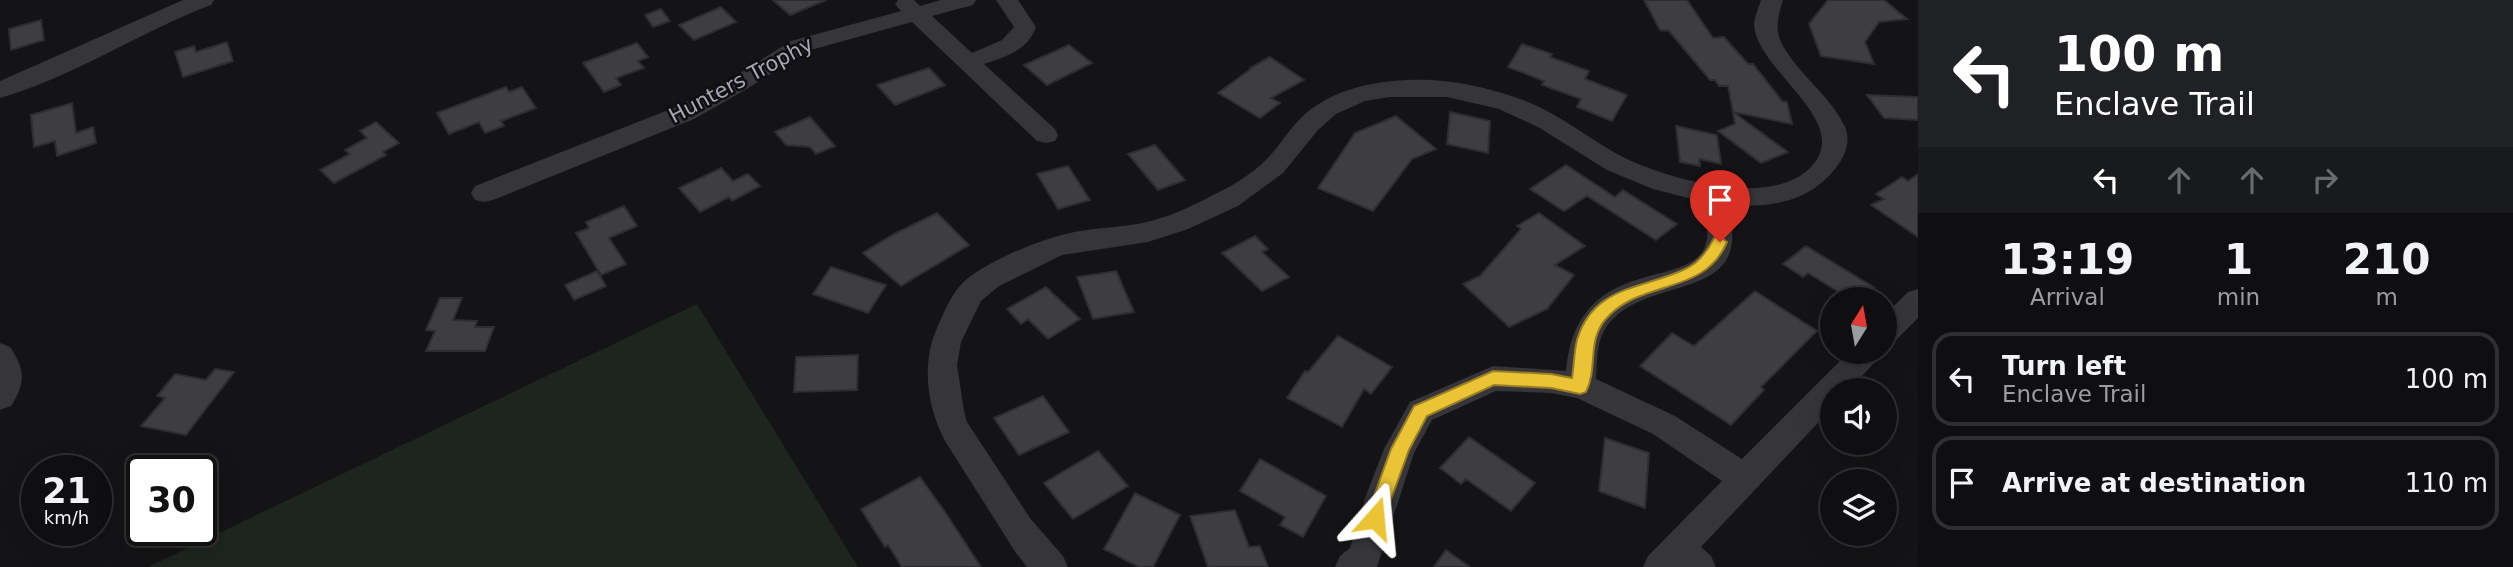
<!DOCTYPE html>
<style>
:root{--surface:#0f0e10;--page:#181719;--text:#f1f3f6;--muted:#9b9c9f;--line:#2f2e30}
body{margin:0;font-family:"DejaVu Sans",sans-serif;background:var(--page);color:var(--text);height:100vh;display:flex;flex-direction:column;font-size:26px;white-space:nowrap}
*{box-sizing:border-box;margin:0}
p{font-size:23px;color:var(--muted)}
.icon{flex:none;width:38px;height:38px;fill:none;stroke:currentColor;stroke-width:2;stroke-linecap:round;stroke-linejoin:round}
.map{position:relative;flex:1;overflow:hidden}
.side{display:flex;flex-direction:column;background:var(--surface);width:595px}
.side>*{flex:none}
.banner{background:#202124;color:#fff;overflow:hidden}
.needle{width:46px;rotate:11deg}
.fabs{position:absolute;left:1820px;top:287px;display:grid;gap:14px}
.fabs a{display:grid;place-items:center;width:77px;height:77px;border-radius:50%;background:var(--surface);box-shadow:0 7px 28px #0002,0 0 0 2px var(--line);font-size:35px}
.speed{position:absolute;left:21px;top:455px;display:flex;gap:14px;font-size:35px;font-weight:700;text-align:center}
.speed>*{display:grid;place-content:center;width:91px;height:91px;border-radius:50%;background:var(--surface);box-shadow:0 7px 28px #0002,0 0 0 2px var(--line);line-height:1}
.speed small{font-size:18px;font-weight:400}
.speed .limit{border:4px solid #111;border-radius:10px;background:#fff;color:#111}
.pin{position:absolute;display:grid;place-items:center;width:60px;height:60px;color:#fff;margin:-72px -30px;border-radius:50% 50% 50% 0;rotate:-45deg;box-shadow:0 0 7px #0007}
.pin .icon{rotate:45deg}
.me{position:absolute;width:77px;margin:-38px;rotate:18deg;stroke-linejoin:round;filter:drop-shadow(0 0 5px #0008)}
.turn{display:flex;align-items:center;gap:24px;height:147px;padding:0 21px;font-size:32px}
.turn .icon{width:91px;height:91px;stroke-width:2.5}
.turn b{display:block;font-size:49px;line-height:60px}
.lanes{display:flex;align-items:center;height:66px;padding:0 21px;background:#0003;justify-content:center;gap:35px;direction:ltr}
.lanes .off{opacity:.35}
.eta{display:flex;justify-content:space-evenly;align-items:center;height:119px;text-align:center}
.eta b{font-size:42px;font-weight:800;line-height:49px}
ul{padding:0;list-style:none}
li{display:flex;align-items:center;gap:21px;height:94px;margin:0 14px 10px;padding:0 7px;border:4px solid var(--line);border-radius:21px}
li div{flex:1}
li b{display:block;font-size:26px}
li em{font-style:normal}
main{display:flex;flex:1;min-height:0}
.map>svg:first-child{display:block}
</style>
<main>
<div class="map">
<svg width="1918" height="567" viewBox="0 0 1918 567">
<rect width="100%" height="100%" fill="#141315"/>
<path fill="#1e251f" d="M697 304 858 567H148Z"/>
<g fill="#3e3d42" stroke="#2e2d31" stroke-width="2">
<path d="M773 0H826L790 15Z"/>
<path d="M1644 0H1687L1713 38 1724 37 1748 64H1753L1782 101 1787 102 1792 124 1733 112 1728 86H1719L1715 80H1710L1669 31 1660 30Z"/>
<path d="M1828 0H1884L1907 19 1879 22 1865 42 1874 64 1821 56 1809 24Z"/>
<path d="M721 7 736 22 694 40 679 25Z"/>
<path d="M661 9 670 21 653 27 645 15Z"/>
<path d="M41 20 44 40 11 50 9 29Z"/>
<path d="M227 42 233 61 183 77 175 52 194 46 196 52Z"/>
<path d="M637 43 648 57 638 61 644 68 616 78 621 85 604 92 583 63Z"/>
<path d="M1522 44 1552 54 1550 57 1589 71 1585 79 1627 95 1612 121 1577 107 1581 99 1542 85 1544 81 1508 67Z"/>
<path d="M1069 45 1092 63 1047 85 1024 65Z"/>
<path d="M1270 57 1304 80 1271 98 1280 103 1260 118 1218 93 1251 69 1250 68Z"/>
<path d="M929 68 945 85 895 105 877 85Z"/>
<path d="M506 87 509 92 522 87 536 108 501 121 504 126 485 133 479 122 449 134 437 113Z"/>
<path d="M1867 95 1918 97V120L1884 118Z"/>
<path d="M72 103 76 133 93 127 96 143 57 156 55 141 34 147 31 115Z"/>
<path d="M1450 112 1490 121 1488 153 1447 144Z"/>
<path d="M1733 112 1788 152 1761 163 1718 131 1735 124Z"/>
<path d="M1396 116 1436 149 1412 159 1373 211 1318 188 1355 133Z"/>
<path d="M810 117 835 146 816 154 810 147 786 145 775 132Z"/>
<path d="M376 122 399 143 383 152 386 155 334 183 320 170 350 154 345 150 367 138 360 131Z"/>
<path d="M1676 126 1717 135 1721 164 1699 159 1700 166 1680 162Z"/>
<path d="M1155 145 1185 180 1158 190 1128 154Z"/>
<path d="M1566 165 1615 197 1623 190 1677 224 1656 240 1587 196 1564 211 1530 189Z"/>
<path d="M1068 166 1090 200 1058 209 1037 174Z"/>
<path d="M721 168 733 181 748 174 760 186 732 201 729 197 700 212 679 188Z"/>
<path d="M1918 174V237L1871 205 1884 199 1876 194 1902 177 1908 181Z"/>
<path d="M624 206 637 226 609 238 626 264 601 275 576 233 589 228 586 222Z"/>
<path d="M937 213 969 245 901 286 863 253 894 234Z"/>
<path d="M1539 213 1585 246 1555 265 1574 275 1547 309 1509 327 1463 284 1480 276 1521 229 1517 226Z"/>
<path d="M1255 236 1268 249 1262 252 1289 277 1262 291 1222 253Z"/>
<path d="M1806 246 1875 288 1863 299H1850L1808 273 1803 277 1783 264Z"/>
<path d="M831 267 886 285 868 313 813 294Z"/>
<path d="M597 271 606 286 574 300 565 285Z"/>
<path d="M1116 271 1134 312 1093 319 1077 277Z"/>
<path d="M1046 287 1080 319 1048 339 1028 319 1021 324 1007 309Z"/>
<path d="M1755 291 1817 331 1761 387 1764 390 1731 425 1640 366 1672 333 1694 346Z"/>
<path d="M440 298H462L453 320 477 321 475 327H494L485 351H426L435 331 426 330Z"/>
<path d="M1338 336 1392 367 1371 394 1364 389 1342 427 1287 398 1305 371 1308 372Z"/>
<path d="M858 355 857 390 794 392 796 357Z"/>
<path d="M215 369 234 372 186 435 141 426 165 398 157 396 175 374 206 380Z"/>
<path d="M1043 396 1069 432 1019 455 994 418Z"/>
<path d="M1469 437 1535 483 1511 511 1466 479 1461 484 1440 468Z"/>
<path d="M1605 438 1649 453 1645 508 1599 491Z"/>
<path d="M1098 451 1128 486 1073 519 1044 483Z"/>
<path d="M1260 459 1326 496 1303 537 1280 525 1285 517 1240 491Z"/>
<path d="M920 477 945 512 981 567H902L888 545 885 547 861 509Z"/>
<path d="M1135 493 1180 515 1153 567H1139L1104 549Z"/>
<path d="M1235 510 1249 547 1260 546 1268 567H1208L1190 516Z"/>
<path d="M1446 550 1470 567H1434Z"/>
</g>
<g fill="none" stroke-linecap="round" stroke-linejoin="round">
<g fill="#35353a" fill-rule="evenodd">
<path d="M183 0H214L211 5C142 31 69 79 0 98V81Z"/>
<path d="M898 0H914L920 6 941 0H976L973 5 932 16 972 53 1002 40 1014 27 996 0H1018L1036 27C1028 50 1006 57 984 64L1055 129 1058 135 1055 141 1046 143 1037 141 912 22 807 51 745 90 694 119 493 200 484 202 475 200 471 193 475 186 676 107 729 80 791 41 901 11 895 4Z"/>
<path d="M1761 0H1783C1778 17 1774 30 1783 46 1800 76 1830 95 1845 127 1850 138 1847 152 1840 162 1813 202 1773 208 1727 205 1759 309 1639 270 1604 331 1596 345 1597 364 1596 379L1675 416 1742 459 1849 352H1882L1877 360 1849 390H1832V408L1701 547 1711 556 1716 567H1643L1648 556 1722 481 1653 434 1577 398 1551 393 1496 391 1432 420 1414 453 1377 567H1335L1340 556 1350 548 1365 498 1384 449 1410 402 1493 366 1566 371C1577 250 1693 293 1706 243 1710 230 1704 214 1700 201L1653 189 1607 170 1538 127 1499 109 1447 97H1390L1365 101 1336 114 1318 130 1283 173 1238 206 1188 229 1148 242 1062 255 999 286 981 301 961 342 957 365 964 411 967 422 1030 518 1063 556 1068 567H1027L1016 553 945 441C927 407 921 364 937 328 944 312 953 290 967 279 993 258 1048 236 1080 231 1104 227 1128 227 1151 221 1174 215 1196 204 1217 193 1239 183 1259 169 1274 151 1284 139 1292 126 1303 116 1336 85 1389 78 1432 80 1466 82 1501 91 1533 104 1565 118 1592 141 1623 157 1668 179 1767 208 1809 169 1857 123 1757 72 1754 25 1754 17 1759 7 1761 0Z"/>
<path d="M1918 289V318L1895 341 1885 344V315L1908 292Z"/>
<path d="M0 343 10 347C25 369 26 383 11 406L0 410Z"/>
</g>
</g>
<path fill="#ebc436" stroke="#997f23" stroke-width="2" d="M1720 236 1727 242C1704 297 1640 278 1605 320 1587 342 1598 368 1586 392L1580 394 1551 388 1494 385 1427 416 1409 450 1382 524 1375 526 1369 524 1366 518 1391 449 1414 406 1493 371 1551 374 1572 378C1574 366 1574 352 1577 340 1593 285 1644 289 1685 269 1699 263 1708 250 1714 238Z"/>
<g text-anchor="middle" stroke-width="5" stroke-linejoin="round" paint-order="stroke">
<g font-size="21" fill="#a6a8b5" stroke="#0f0e10">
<text transform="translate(741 80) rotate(-28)" y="7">Hunters Trophy</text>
</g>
</g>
</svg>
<div class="fabs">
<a><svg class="needle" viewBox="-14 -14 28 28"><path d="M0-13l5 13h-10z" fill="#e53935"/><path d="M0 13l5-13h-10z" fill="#9b9c9f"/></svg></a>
<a><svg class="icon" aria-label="sound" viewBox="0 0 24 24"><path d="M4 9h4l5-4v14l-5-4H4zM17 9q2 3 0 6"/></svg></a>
<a><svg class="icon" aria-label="layers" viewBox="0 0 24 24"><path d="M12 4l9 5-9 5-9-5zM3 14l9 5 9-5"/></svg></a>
</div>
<div class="speed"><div>21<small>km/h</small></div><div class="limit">30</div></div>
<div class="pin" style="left:1720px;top:242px;background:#d93025"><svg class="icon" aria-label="arrive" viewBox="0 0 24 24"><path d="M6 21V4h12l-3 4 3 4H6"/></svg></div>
<svg class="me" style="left:1375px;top:518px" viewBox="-20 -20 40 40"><path d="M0-17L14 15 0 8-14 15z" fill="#ebc436" stroke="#fff" stroke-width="4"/></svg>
</div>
<section class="side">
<div class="banner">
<div class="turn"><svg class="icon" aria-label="left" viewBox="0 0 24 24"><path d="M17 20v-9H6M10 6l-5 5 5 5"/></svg><div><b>100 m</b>Enclave Trail</div></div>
<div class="lanes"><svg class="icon" aria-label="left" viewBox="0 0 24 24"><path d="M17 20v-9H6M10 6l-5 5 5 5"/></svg><svg class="icon off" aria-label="ahead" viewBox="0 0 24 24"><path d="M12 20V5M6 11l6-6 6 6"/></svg><svg class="icon off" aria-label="ahead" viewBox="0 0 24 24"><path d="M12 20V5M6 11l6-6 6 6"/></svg><svg class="icon off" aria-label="right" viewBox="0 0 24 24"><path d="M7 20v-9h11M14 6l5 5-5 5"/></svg></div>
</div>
<div class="eta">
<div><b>13:19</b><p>Arrival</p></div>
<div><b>1</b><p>min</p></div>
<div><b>210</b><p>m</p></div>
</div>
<ul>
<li><svg class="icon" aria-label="left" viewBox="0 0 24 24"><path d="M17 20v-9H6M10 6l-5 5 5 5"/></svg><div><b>Turn left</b><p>Enclave Trail</p></div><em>100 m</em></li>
<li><svg class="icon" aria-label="arrive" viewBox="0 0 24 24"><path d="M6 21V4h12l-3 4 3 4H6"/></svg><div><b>Arrive at destination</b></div><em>110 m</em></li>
</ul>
</section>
</main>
